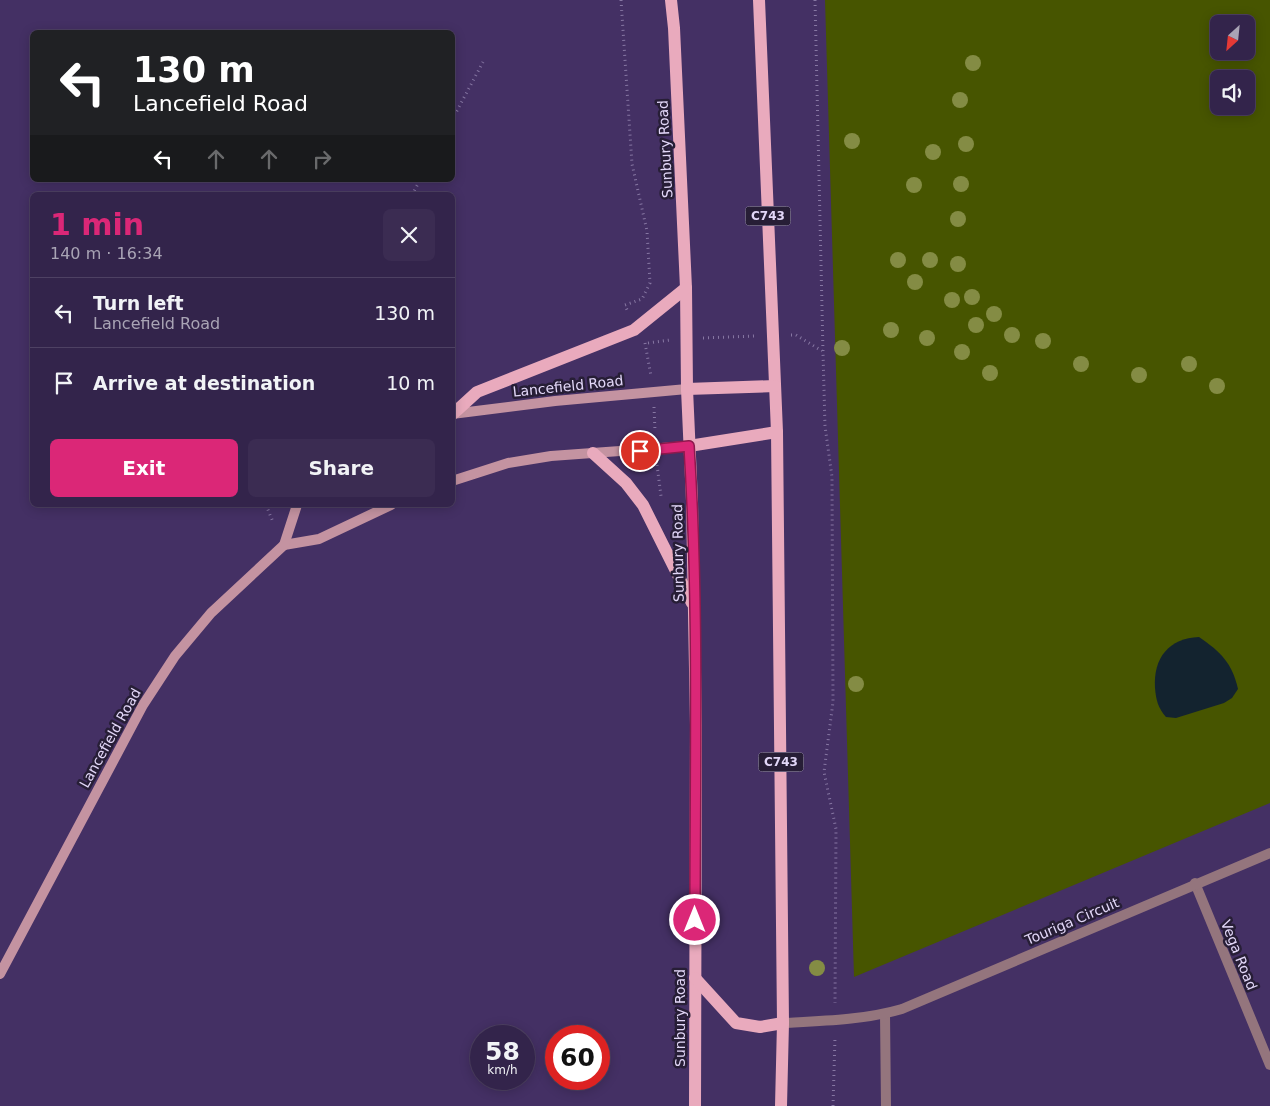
<!DOCTYPE html>
<meta charset="utf-8">
<style>
:root{--surface:#33244b;--page:#3b2c52;--text:#f1f3f6;--muted:#a9a4b5;--line:#4e4163;--accent:#db2777}
body{margin:0;font-family:"DejaVu Sans",sans-serif;background:var(--page);color:var(--text);height:100vh;display:flex;flex-direction:column;font-size:19px;white-space:nowrap}
*{box-sizing:border-box;margin:0}
p{font-size:16px;color:var(--muted)}
.icon{flex:none;width:28px;height:28px;fill:none;stroke:currentColor;stroke-width:2;stroke-linecap:round;stroke-linejoin:round}
.map{position:relative;flex:1;overflow:hidden}
.panel{position:absolute;left:30px;top:192px;width:425px;height:315px;display:flex;flex-direction:column;background:var(--surface);border-radius:8px;box-shadow:0 2px 12px #0003,0 0 0 1px var(--line)}
.panel>*{flex:none}
.top-card{position:absolute;left:30px;top:30px;width:425px;height:152px;border-radius:8px;box-shadow:0 2px 12px #0003,0 0 0 1px var(--line);background:#202124;color:#fff;overflow:hidden}
.needle{width:32px;rotate:207deg}
.tools{position:absolute;left:1210px;top:15px;display:grid;gap:10px}
.tools a{display:grid;place-items:center;width:45px;height:45px;border-radius:8px;background:var(--surface);box-shadow:0 2px 12px #0003,0 0 0 1px var(--line);font-size:25px}
.speed{position:absolute;left:470px;top:1025px;display:flex;gap:10px;font-size:25px;font-weight:700;text-align:center}
.speed>*{display:grid;place-content:center;width:65px;height:65px;border-radius:50%;background:var(--surface);box-shadow:0 2px 12px #0003,0 0 0 1px var(--line);line-height:1}
.speed small{font-size:12px;font-weight:400}
.speed .limit{border:8px solid #d22;background:#fff;color:#111}
.pin{position:absolute;display:grid;place-items:center;width:42px;height:42px;color:#fff;margin:-21px;border:2px solid #fff;border-radius:50%;box-shadow:0 1px 5px #0007}
.me{position:absolute;width:55px;margin:-28px;rotate:0deg;stroke-linejoin:round;filter:drop-shadow(0 0 4px #0008)}
.turn{display:flex;align-items:center;gap:18px;height:105px;padding:0 20px;font-size:22px}
.turn .icon{width:65px;height:65px;stroke-width:2.5}
.turn b{display:block;font-size:35px;line-height:42px}
.lanes{display:flex;align-items:center;height:48px;padding:0 20px;background:#0003;justify-content:center;gap:25px;direction:ltr}
.lanes .off{opacity:.35}
.round{display:grid;place-items:center;flex:none;width:52px;height:52px;border-radius:8px;background:var(--page)}
.overview{display:flex;align-items:center;justify-content:space-between;height:85px;padding:0 20px}
h1{font-size:30px;font-weight:600;line-height:38px;color:var(--accent)}
.button{display:flex;gap:10px;margin-top:auto;padding:10px 20px}
.button a{flex:1;height:58px;border-radius:8px;background:var(--accent);color:#fff;font-size:20px;font-weight:600;line-height:58px;text-align:center}
.button a+a{background:var(--page);color:var(--text)}
ul{padding:0;list-style:none}
li{display:flex;align-items:center;gap:15px;height:70px;padding:0 20px;border-top:1px solid var(--line)}
li div{flex:1}
li b{display:block;font-size:19px}
li em{font-style:normal}
.map>svg:first-child{display:block}
</style>
<div class="map">
<svg width="1270" height="1106" viewBox="0 0 1270 1106">
<rect width="100%" height="100%" fill="#443064"/>
<path fill="#475500" fill-rule="evenodd" d="M825 0H1270V803L854 977ZM1219 24H1246V51H1219ZM1219 79H1246V106H1219Z"/>
<path fill="#13232f" d="M1199 637C1221 652 1232 663 1238 689L1232 698 1224 703 1176 718 1166 717C1158 708 1156 700 1155 688 1153 658 1169 638 1199 637Z"/>
<g fill="none" stroke-linecap="round" stroke-linejoin="round">
<g stroke="#8777a3" stroke-width="3" stroke-dasharray="1 4" stroke-linecap="butt">
<path d="M621 0 632 164 647 231 650 283 642 299 625 305 628 312"/>
<path d="M815 0 823 352 825 426 832 477 833 702 824 772 836 829 835 1003"/>
<path d="M452 120 483 62"/>
<path d="M412 195 420 180"/>
<path d="M791 335H796L822 351"/>
<path d="M703 338 754 336"/>
<path d="M645 343 651 376"/>
<path d="M648 343 670 340"/>
<path d="M654 407 655 431"/>
<path d="M657 465 661 496"/>
<path d="M266 505 273 522"/>
<path d="M833 1106 835 1037"/>
</g>
<g stroke="#94757d" stroke-width="10">
<path d="M1195 883 1270 1065"/>
<path d="M885 1014 886 1106"/>
<path d="M783 1023C823 1021 864 1020 902 1009L1270 853"/>
</g>
<g stroke="#c493a1" stroke-width="10">
<path d="M452 414 555 401 687 389"/>
<path d="M452 481 508 463 551 456 689 446"/>
<path d="M284 545 319 539 391 505"/>
<path d="M0 974 143 705 175 656 211 613 284 545 297 505"/>
</g>
<g stroke="#e9aabd" stroke-width="12">
<path d="M671 0 674 28 686 288 687 389 692 501 696 725 695 1106"/>
<path d="M759 0 777 432 783 1023 781 1106"/>
<path d="M687 389 775 386"/>
<path d="M454 413 477 392 634 330 686 288"/>
<path d="M689 446 777 432"/>
<path d="M593 453 626 483 643 505 692 603"/>
<path d="M695 978 736 1023 760 1027 783 1023"/>
</g>
</g>
<g fill="#848c44">
<circle cx="973" cy="63" r="8"/>
<circle cx="960" cy="100" r="8"/>
<circle cx="852" cy="141" r="8"/>
<circle cx="966" cy="144" r="8"/>
<circle cx="933" cy="152" r="8"/>
<circle cx="961" cy="184" r="8"/>
<circle cx="914" cy="185" r="8"/>
<circle cx="958" cy="219" r="8"/>
<circle cx="898" cy="260" r="8"/>
<circle cx="930" cy="260" r="8"/>
<circle cx="958" cy="264" r="8"/>
<circle cx="915" cy="282" r="8"/>
<circle cx="972" cy="297" r="8"/>
<circle cx="952" cy="300" r="8"/>
<circle cx="994" cy="314" r="8"/>
<circle cx="976" cy="325" r="8"/>
<circle cx="891" cy="330" r="8"/>
<circle cx="1012" cy="335" r="8"/>
<circle cx="927" cy="338" r="8"/>
<circle cx="1043" cy="341" r="8"/>
<circle cx="842" cy="348" r="8"/>
<circle cx="962" cy="352" r="8"/>
<circle cx="1081" cy="364" r="8"/>
<circle cx="1189" cy="364" r="8"/>
<circle cx="990" cy="373" r="8"/>
<circle cx="1139" cy="375" r="8"/>
<circle cx="1217" cy="386" r="8"/>
<circle cx="856" cy="684" r="8"/>
<circle cx="817" cy="968" r="8"/>
</g>
<g fill="none" stroke-linecap="round" stroke-linejoin="round">
<defs>
<path id="route" d="M640 451 689 446C699 604 695 762 695 920"/>
</defs>
<use href="#route" stroke="#8e194d" stroke-width="12"/>
<use href="#route" stroke="#db2777" stroke-width="9"/>
</g>
<g text-anchor="middle" stroke-width="5" stroke-linejoin="round" paint-order="stroke">
<g fill="#271e36" stroke="#aaa0be" stroke-width="1">
<rect x="745.5" y="206.5" width="45" height="19" rx="4"/>
<rect x="758.5" y="752.5" width="45" height="19" rx="4"/>
</g>
<g font-size="12" font-weight="bold" fill="#e2d7f8">
<text x="768" y="220">C743</text>
<text x="781" y="766">C743</text>
</g>
<g font-size="14" fill="#e2d7f8" stroke="#271e36">
<text transform="translate(665 149) rotate(-93)" y="5">Sunbury Road</text>
<text transform="translate(568 386) rotate(-6)" y="5">Lancefield Road</text>
<text transform="translate(678 553) rotate(-91)" y="5">Sunbury Road</text>
<text transform="translate(110 738) rotate(-61)" y="5">Lancefield Road</text>
<text transform="translate(1072 921) rotate(-23)" y="5">Touriga Circuit</text>
<text transform="translate(1239 955) rotate(68)" y="5">Vega Road</text>
<text transform="translate(680 1018) rotate(-90)" y="5">Sunbury Road</text>
</g>
</g>
</svg>
<div class="tools">
<a><svg class="needle" viewBox="-14 -14 28 28"><path d="M0-13l5 13h-10z" fill="#e53935"/><path d="M0 13l5-13h-10z" fill="#a9a4b5"/></svg></a>
<a><svg class="icon" aria-label="sound" viewBox="0 0 24 24"><path d="M4 9h4l5-4v14l-5-4H4zM17 9q2 3 0 6"/></svg></a>
</div>
<div class="speed"><div>58<small>km/h</small></div><div class="limit">60</div></div>
<div class="pin" style="left:640px;top:451px;background:#d93025"><svg class="icon" aria-label="arrive" viewBox="0 0 24 24"><path d="M6 21V4h12l-3 4 3 4H6"/></svg></div>
<svg class="me" style="left:695px;top:920px" viewBox="-20 -20 40 40"><circle r="17" fill="#db2777" stroke="#fff" stroke-width="3"/><path d="M0-11L8 9 0 5-8 9z" fill="#fff"/></svg>
<div class="top-card">
<div class="turn"><svg class="icon" aria-label="left" viewBox="0 0 24 24"><path d="M17 20v-9H6M10 6l-5 5 5 5"/></svg><div><b>130 m</b>Lancefield Road</div></div>
<div class="lanes"><svg class="icon" aria-label="left" viewBox="0 0 24 24"><path d="M17 20v-9H6M10 6l-5 5 5 5"/></svg><svg class="icon off" aria-label="ahead" viewBox="0 0 24 24"><path d="M12 20V5M6 11l6-6 6 6"/></svg><svg class="icon off" aria-label="ahead" viewBox="0 0 24 24"><path d="M12 20V5M6 11l6-6 6 6"/></svg><svg class="icon off" aria-label="right" viewBox="0 0 24 24"><path d="M7 20v-9h11M14 6l5 5-5 5"/></svg></div>
</div>
<section class="panel">
<div class="overview"><div><h1>1 min</h1><p>140 m · 16:34</p></div><a class="round"><svg class="icon" aria-label="close" viewBox="0 0 24 24"><path d="M6 6l12 12M18 6L6 18"/></svg></a></div>
<ul>
<li><svg class="icon" aria-label="left" viewBox="0 0 24 24"><path d="M17 20v-9H6M10 6l-5 5 5 5"/></svg><div><b>Turn left</b><p>Lancefield Road</p></div><em>130 m</em></li>
<li><svg class="icon" aria-label="arrive" viewBox="0 0 24 24"><path d="M6 21V4h12l-3 4 3 4H6"/></svg><div><b>Arrive at destination</b></div><em>10 m</em></li>
</ul>
<div class="button"><a>Exit</a><a>Share</a></div>
</section>
</div>
